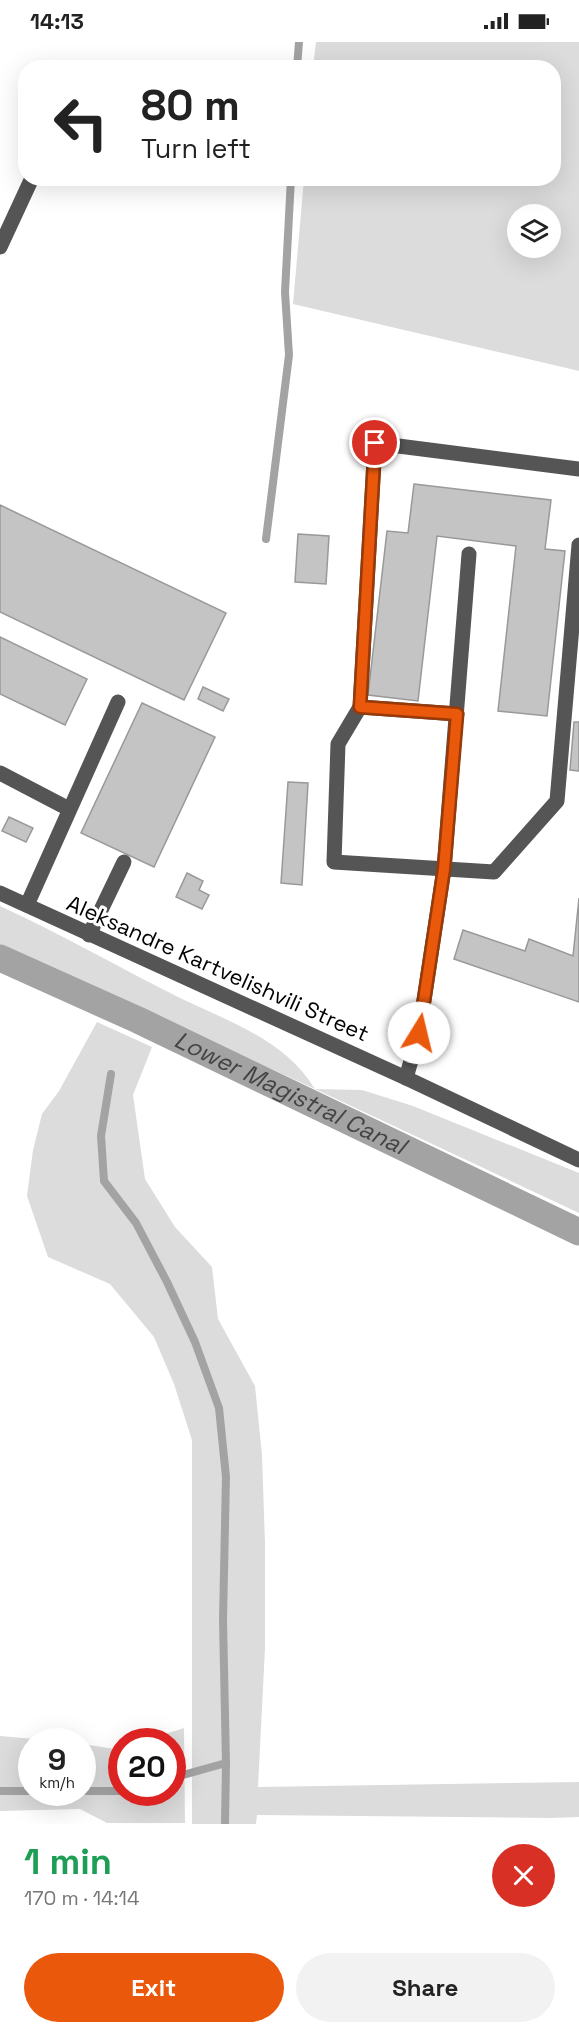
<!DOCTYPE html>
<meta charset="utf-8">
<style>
:root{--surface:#fff;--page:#f2f2f2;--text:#222;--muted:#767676;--accent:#ea580c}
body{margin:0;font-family:"Space Grotesk",sans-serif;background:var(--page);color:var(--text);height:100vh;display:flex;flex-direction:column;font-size:22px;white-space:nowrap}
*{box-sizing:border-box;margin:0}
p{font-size:20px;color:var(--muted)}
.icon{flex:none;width:33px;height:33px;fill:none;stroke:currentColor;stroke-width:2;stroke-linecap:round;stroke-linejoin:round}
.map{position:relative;height:1782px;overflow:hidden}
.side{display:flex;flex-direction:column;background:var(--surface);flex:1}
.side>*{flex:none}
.hud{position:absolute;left:18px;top:18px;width:543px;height:126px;border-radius:24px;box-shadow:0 6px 24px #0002;background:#fff;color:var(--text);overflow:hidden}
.tools{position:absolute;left:507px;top:162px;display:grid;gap:12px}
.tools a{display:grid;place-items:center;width:54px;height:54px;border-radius:50%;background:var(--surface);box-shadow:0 6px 24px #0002;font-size:30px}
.speed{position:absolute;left:18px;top:1686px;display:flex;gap:12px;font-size:30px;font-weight:700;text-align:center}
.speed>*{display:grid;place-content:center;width:78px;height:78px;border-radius:50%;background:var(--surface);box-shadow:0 6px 24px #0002;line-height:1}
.speed small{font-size:15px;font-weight:400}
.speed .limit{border:9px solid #d22;background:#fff;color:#111}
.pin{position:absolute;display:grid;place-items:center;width:51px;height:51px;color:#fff;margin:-26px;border:3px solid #fff;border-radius:50%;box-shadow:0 2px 6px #0007}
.me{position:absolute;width:66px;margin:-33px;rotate:9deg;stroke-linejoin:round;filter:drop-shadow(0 0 4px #0008)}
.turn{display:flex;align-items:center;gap:21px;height:126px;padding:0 24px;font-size:27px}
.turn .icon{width:78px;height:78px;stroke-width:2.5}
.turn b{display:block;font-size:42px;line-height:51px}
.round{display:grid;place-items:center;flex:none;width:63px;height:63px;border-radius:32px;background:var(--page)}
.overview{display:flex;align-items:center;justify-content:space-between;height:102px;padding:0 24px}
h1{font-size:36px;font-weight:700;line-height:45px;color:#1e9e55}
.cta{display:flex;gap:12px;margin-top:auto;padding:12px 24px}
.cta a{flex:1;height:69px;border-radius:36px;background:var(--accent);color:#fff;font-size:24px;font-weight:700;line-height:69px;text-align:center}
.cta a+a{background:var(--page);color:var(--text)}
.status{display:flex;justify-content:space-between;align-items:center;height:42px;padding:0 30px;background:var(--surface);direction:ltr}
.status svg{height:16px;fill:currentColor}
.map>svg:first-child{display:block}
</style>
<div class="status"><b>14:13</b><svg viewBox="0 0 49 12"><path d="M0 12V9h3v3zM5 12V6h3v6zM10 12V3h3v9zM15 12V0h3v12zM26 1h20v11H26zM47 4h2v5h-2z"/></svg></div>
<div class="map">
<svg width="579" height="1782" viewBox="0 0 579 1782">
<rect width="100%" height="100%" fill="#fff"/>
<g fill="#dcdcdc" fill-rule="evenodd">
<path d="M316 0H579V329L293 262 304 137 554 136V26L313 25ZM518 172H550V206H518Z"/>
<path d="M0 864C61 892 120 926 180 956 230 980 285 998 315 1047L362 1048 413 1064 579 1131V1171L315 1047 0 903Z"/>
<path d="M97 980 152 1005 133 1053 145 1137 175 1185 212 1225 218 1277 255 1344 262 1413 265 1502V1606L258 1745 579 1740V1775L549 1776 257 1773 256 1782H192V1398L174 1342 154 1295 110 1242 48 1215 27 1154 33 1108 42 1072 59 1049Z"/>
<path d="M184 1686 185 1781H107L80 1767 0 1769V1694L58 1699 32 1700V1750H82L83 1702 121 1708 122 1750H172V1700L143 1699Z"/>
</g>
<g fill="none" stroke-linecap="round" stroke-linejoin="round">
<g stroke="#a3a3a3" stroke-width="8">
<path d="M297 26 299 0"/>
<path d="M266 497 289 313 285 250 291 136"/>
<path d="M111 1032 101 1094 104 1139 136 1181 167 1240 195 1300 219 1366 226 1435 223 1578 226 1721 225 1782"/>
<path d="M172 1736 226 1721"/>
<path d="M0 1749H32"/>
<path d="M82 1749H122"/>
</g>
<path stroke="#a3a3a3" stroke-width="27" id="s1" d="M0 916 138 978 579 1190"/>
</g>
<g fill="#c4c4c4" stroke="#999" stroke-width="1.5">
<path d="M414 442 551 458 545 507 565 509 547 674 498 669 516 504 437 494 418 659 368 653 387 489 408 491Z"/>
<path d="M0 463 226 571 184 658 0 570Z"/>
<path d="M298 492 329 494 326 542 295 540Z"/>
<path d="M0 595 87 637 65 683 0 652Z"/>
<path d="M203 645 229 657 223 669 198 657Z"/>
<path d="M142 661 215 695 154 825 81 791Z"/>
<path d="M574 680H579V729L570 728Z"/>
<path d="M288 740 308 741 302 843 281 841Z"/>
<path d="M9 775 33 786 26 800 2 789Z"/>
<path d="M187 831 203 839 199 848 209 853 202 867 176 855Z"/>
<path d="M579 856V960L454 917 463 888 525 909 529 897 573 914Z"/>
</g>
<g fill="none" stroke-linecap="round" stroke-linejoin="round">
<g stroke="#555" stroke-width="15">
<path d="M0 205 32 136"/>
<path d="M579 427 375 401 360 665 338 702 334 820 494 830 557 759 579 503"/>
<path d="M360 665 457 672"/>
<path d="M0 731 69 767"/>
<path d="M0 851 406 1036 579 1118"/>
<path d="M27 863 118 660"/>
<path d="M89 893 124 820"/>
<path d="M406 1036 419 991 444 827 469 512"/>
</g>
</g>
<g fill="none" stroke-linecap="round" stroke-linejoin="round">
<defs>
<path id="route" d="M375 401 360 665 457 672 444 827 419 991"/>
</defs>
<use href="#route" stroke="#983908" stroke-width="15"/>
<use href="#route" stroke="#ea580c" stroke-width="10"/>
</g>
<g text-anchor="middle" stroke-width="6" stroke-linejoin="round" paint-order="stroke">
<g font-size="22" fill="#000" stroke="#fff">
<text transform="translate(218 926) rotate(24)" y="8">Aleksandre Kartvelishvili Street</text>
</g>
<g font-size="24" font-style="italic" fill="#444" stroke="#fff">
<text dy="8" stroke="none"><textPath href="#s1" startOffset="320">Lower Magistral Canal</textPath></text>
</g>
</g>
</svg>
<div class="tools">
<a><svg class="icon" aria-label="layers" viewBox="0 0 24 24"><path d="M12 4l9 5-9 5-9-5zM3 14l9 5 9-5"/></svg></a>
</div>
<div class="speed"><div>9<small>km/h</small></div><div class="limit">20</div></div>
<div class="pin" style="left:375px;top:401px;background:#d93025"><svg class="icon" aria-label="arrive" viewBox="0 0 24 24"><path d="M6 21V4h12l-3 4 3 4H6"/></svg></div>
<svg class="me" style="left:419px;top:991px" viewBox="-20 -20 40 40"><circle r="19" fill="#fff"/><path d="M0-13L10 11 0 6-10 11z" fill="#ea580c"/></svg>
<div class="hud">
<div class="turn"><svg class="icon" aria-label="left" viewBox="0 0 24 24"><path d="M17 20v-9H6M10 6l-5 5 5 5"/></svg><div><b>80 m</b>Turn left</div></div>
</div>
</div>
<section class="side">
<div class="overview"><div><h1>1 min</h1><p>170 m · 14:14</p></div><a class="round" style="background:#d93025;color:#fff"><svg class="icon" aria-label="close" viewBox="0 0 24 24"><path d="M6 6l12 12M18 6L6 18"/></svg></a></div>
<div class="cta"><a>Exit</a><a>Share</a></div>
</section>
